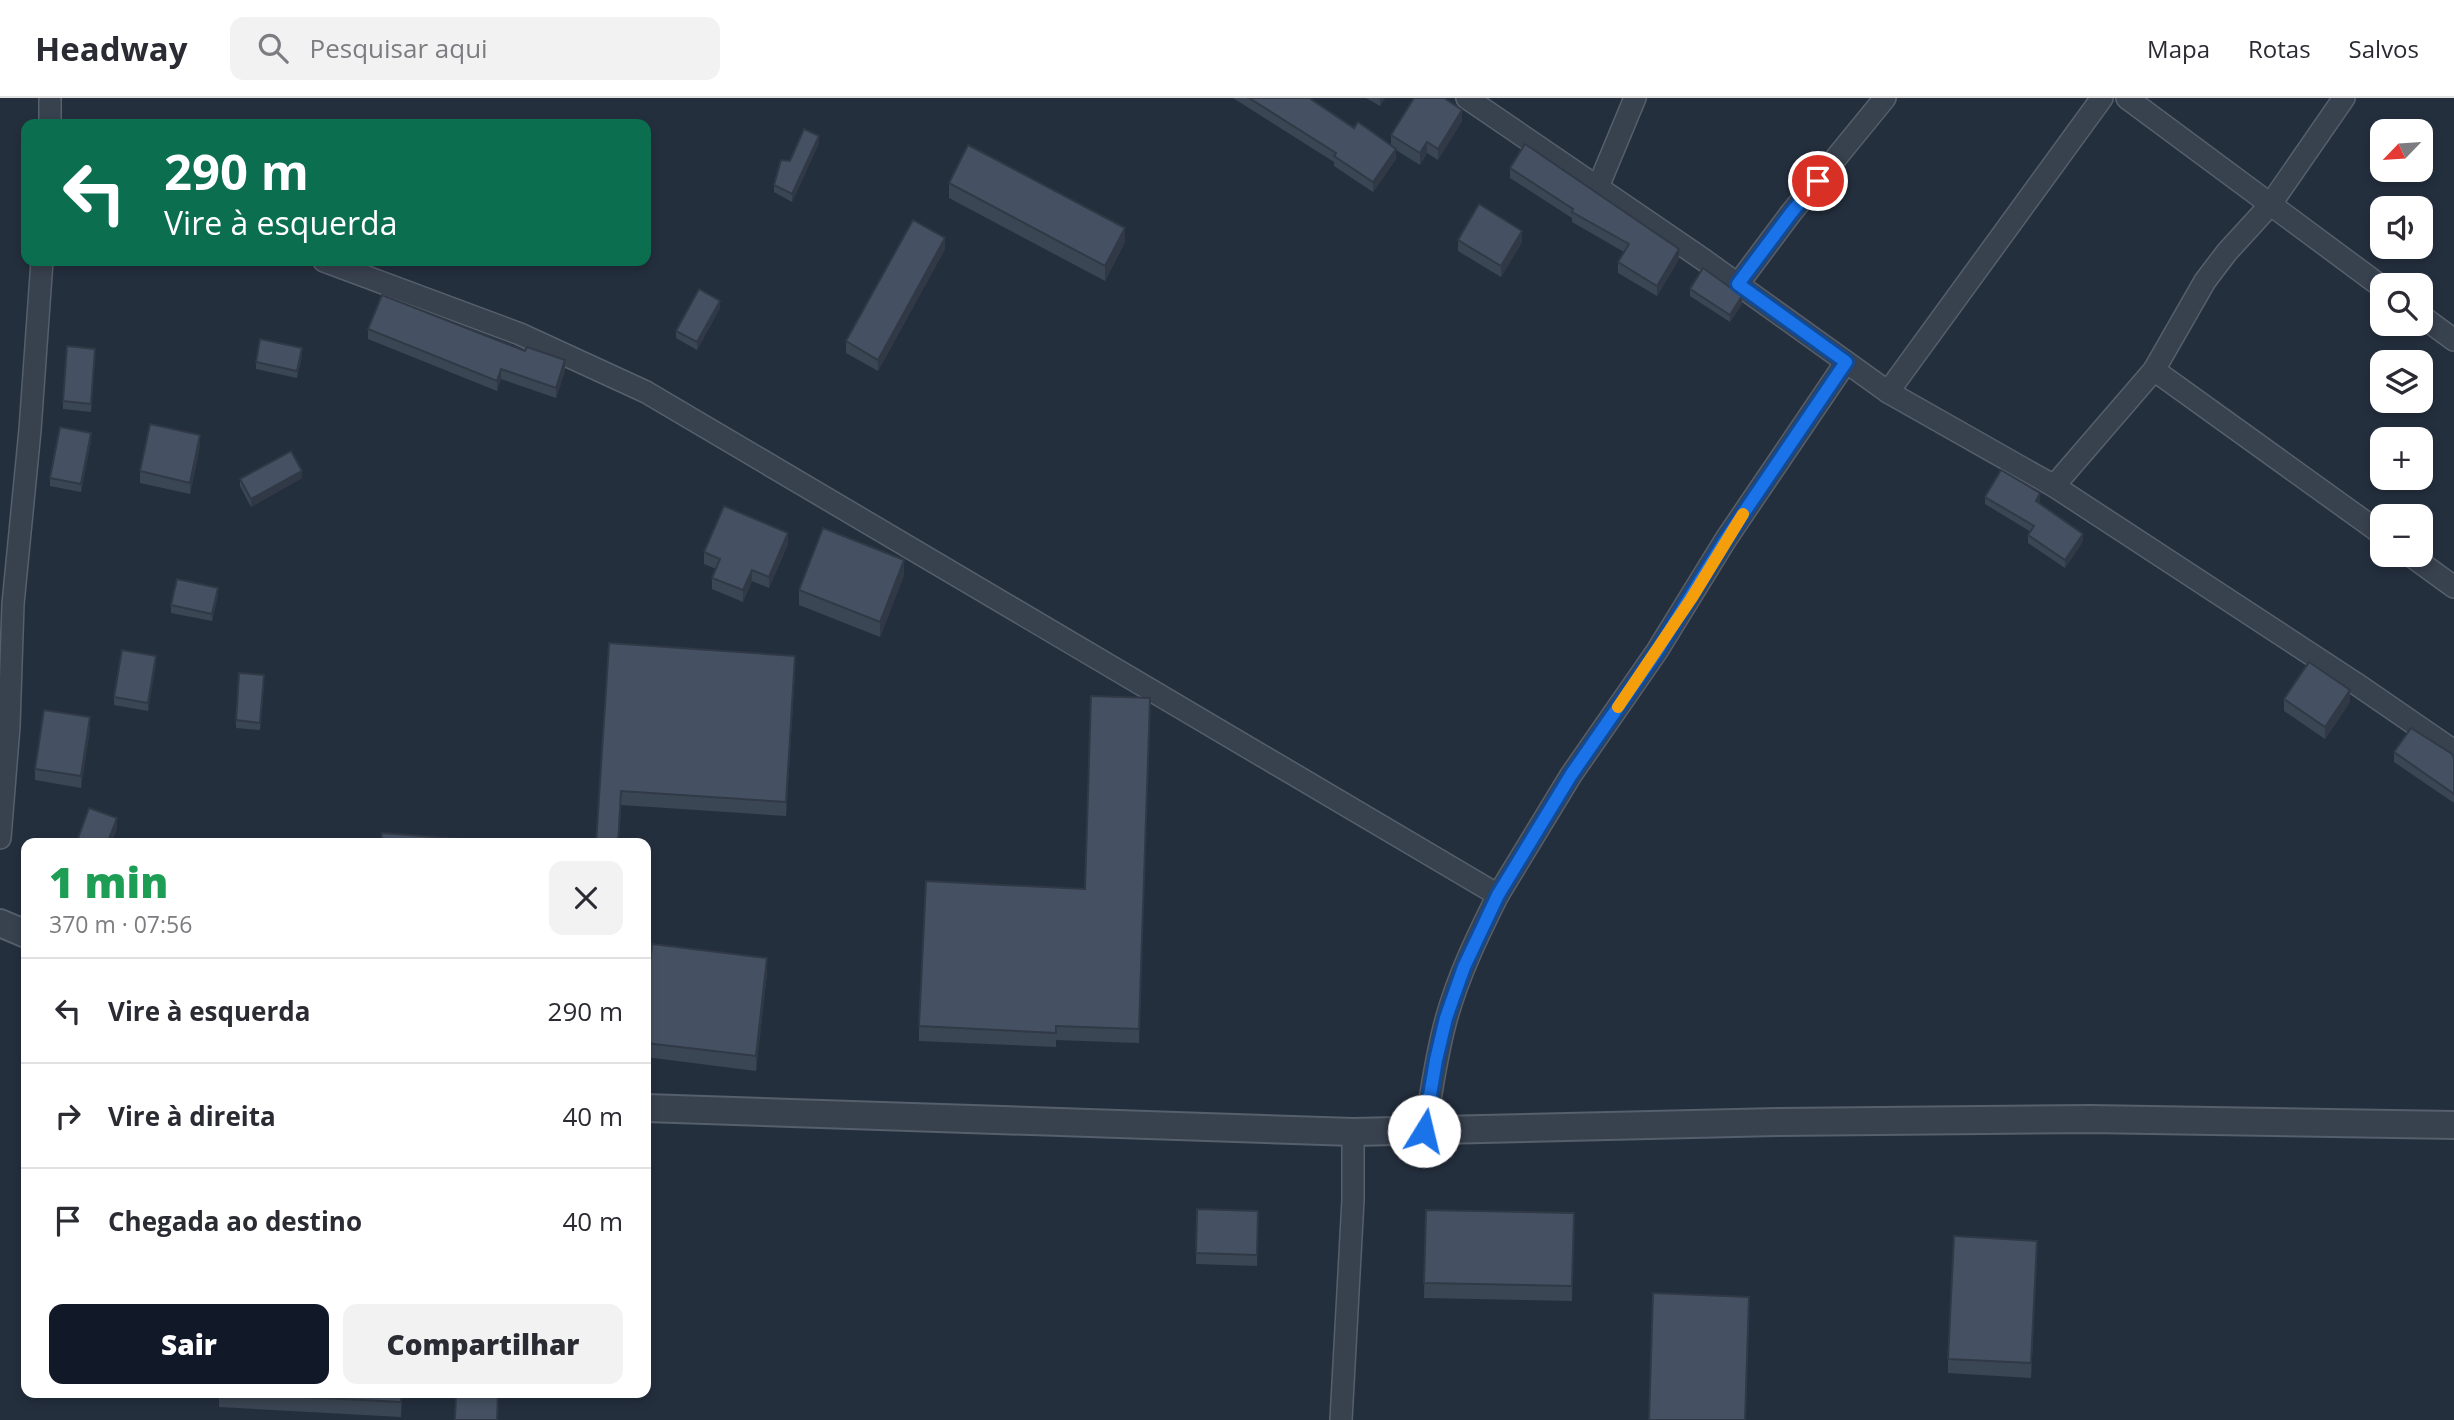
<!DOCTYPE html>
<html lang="pt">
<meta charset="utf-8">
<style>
:root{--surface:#fff;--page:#f2f2f3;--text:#2b2b33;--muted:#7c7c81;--line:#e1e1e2;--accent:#111827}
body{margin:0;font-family:"Open Sans",sans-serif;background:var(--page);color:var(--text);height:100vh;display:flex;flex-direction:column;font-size:26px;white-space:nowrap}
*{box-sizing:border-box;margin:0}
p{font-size:23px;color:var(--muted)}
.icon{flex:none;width:38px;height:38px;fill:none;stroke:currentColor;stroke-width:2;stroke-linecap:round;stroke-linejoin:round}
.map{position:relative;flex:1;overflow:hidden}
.drawer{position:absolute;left:21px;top:740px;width:630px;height:560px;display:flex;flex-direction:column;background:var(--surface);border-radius:14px;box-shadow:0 4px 10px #0003}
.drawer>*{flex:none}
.hud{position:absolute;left:21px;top:21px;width:630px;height:147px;border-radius:14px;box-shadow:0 4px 10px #0003;background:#0b6e4f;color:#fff;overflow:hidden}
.needle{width:46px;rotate:245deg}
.tools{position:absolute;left:2370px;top:21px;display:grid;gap:14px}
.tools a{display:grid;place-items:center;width:63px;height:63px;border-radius:14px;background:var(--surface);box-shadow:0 4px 10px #0003;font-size:35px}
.pin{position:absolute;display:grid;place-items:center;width:60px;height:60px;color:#fff;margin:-30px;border:4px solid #fff;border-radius:50%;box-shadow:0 2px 7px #0007}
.me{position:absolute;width:77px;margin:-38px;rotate:9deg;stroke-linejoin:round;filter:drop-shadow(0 0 5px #0008)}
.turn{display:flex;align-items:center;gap:24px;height:147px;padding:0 28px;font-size:32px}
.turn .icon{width:91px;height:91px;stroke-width:2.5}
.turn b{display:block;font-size:49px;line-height:60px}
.round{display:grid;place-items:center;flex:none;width:74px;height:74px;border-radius:14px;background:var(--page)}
.summary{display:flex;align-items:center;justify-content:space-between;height:119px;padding:0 28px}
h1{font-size:42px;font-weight:800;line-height:52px;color:#1e9e55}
.primary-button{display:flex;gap:14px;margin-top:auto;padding:14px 28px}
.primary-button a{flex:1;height:80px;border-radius:14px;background:var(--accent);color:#fff;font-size:28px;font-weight:800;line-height:80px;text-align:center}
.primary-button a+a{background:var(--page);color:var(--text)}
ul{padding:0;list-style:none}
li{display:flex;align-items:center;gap:21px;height:105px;padding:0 28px;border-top:2px solid var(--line)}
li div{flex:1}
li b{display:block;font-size:26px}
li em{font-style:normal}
header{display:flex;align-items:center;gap:42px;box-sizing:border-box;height:98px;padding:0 35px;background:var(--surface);border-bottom:2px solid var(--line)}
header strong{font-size:33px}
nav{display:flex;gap:38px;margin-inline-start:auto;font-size:24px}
.search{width:490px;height:63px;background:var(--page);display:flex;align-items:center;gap:18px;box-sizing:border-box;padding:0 24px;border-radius:14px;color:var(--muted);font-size:26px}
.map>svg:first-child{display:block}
</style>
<header>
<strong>Headway</strong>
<div class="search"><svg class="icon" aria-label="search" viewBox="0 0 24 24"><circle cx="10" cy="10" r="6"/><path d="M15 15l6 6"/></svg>Pesquisar aqui</div>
<nav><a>Mapa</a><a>Rotas</a><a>Salvos</a></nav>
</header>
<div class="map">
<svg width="2454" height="1322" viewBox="0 0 2454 1322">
<rect width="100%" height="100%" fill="#242f3e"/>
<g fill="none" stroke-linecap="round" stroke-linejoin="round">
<defs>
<g id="minor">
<path d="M50 0V26"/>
<path d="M1467 0 1704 162 1888 294 2054 388 2355 585 2454 653"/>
<path d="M2127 0 2382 189"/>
<path d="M1598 89 1635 0"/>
<path d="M324 163 520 236 646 294 1498 797 1571 677 1657 553 1726 441 1846 264"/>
<path d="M1738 186 1791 115 1885 0"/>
<path d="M2420 217 2454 242"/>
<path d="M2154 272 2382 436"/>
<path d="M1888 294 2102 0"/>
<path d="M2054 388 2154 272 2205 183 2227 154 2270 107 2344 0"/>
<path d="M2410 457 2454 489"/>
<path d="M0 740 9 628 13 506 30 332 42 163"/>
<path d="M1425 1033C1431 996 1436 958 1446 922 1458 878 1478 837 1498 797"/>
<path d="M1341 1322 1353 1102V1034"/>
</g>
<g id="tertiary">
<path d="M0 825 26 836"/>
<path d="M646 1010 1353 1034 1777 1024 2090 1021 2454 1027"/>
</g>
</defs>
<use href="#minor" stroke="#565f6c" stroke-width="24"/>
<use href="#tertiary" stroke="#565f6c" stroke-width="30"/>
<use href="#minor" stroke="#38414e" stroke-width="21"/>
<use href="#tertiary" stroke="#38414e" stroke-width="26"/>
</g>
<g fill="#3b4654">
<path d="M1233 0H1309L1354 30 1391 47V37L1462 23 1438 62 1427 55 1420 67 1396 52V61L1373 94 1334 68V64Z"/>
<path d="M1366 0H1385L1380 8Z"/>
<path d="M819 45 792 104 774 94V87L790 63Z"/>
<path d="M1510 70 1679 161 1657 198 1618 175V164L1624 154 1572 124V120L1510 80Z"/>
<path d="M949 85 1125 144 1105 183 949 100Z"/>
<path d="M1458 142 1522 144 1501 179 1458 153Z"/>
<path d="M945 151 878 273 846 255V243Z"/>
<path d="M1690 191 1742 206 1730 224 1690 198Z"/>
<path d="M720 210 697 252 676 240V233Z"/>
<path d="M368 231 525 253 565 273 556 300 501 281 497 293 368 241Z"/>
<path d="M95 258 91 314 63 311V303Z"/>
<path d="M302 258 297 280 256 271V264Z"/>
<path d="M91 343 81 394 50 388V380Z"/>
<path d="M200 348 190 396 140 385V373Z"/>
<path d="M302 380 251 409 240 388V381Z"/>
<path d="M1985 399 2040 403 2039 405 2083 443 2065 470 2028 445V437L2031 434 1985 406Z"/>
<path d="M788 446 769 490 752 483 743 504 712 491V480L716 471 704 466V454Z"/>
<path d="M904 477 880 539 799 507V492Z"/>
<path d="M218 497 212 523 171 515V507Z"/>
<path d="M609 545 795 573 786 718 621 707Z"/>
<path d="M156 565 148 613 114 607V599Z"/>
<path d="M264 585 260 632 236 630V622Z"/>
<path d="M1150 600 1139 945 1056 942V949L919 943V928L1085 791Z"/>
<path d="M2284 601 2350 604 2325 641 2284 613Z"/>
<path d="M90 630 81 690 35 682V671Z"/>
<path d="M2394 654 2454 660V705L2394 664Z"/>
<path d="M767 875 756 973 646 959V899Z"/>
<path d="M1197 1111 1258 1113 1257 1168 1196 1166Z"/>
<path d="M1426 1112 1574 1115 1572 1203 1424 1200Z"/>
<path d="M2037 1158 2031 1280 1948 1275V1261Z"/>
<path d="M219 1295H402L401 1319 219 1309Z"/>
</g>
<g fill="#303945">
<path d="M1380 0H1385L1380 8Z"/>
<path d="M1462 12V23L1438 62V51Z"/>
<path d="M819 38V45L792 104V96Z"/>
<path d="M1427 44V55L1420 67V55Z"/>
<path d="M1396 51V61L1373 94V84Z"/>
<path d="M1125 130V144L1105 183V168Z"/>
<path d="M1522 133V144L1501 179V168Z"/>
<path d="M945 140V151L878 273V262Z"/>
<path d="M1679 151V161L1657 198V188Z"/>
<path d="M1742 198V206L1730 224V217Z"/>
<path d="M720 203V210L697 252V244Z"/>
<path d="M302 250V258L297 280V273Z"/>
<path d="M565 262V273L556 300V290Z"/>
<path d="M501 271V281L497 293V283Z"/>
<path d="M91 335V343L81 394V386Z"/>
<path d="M200 337V348L190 396V385Z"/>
<path d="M302 373V380L251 409V401Z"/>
<path d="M2040 395V403L2036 411V403Z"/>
<path d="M788 435V446L769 490V479Z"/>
<path d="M2083 436V443L2065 470V462Z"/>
<path d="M904 462V477L880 539V524Z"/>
<path d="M752 472V483L743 504V492Z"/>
<path d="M218 490V497L212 523V516Z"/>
<path d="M156 558V565L148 613V605Z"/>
<path d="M795 558V573L786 718V704Z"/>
<path d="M2350 592V604L2325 641V629Z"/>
<path d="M90 619V630L81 690V678Z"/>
<path d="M621 693V707L619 746H618Z"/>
<path d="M117 720V731L111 746 109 741Z"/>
<path d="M767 860V875L756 973V958Z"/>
<path d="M2037 1143V1158L2031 1280V1265Z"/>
</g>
<g fill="#455162" stroke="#303945" stroke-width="2">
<path d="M1249 0H1309L1354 30 1358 24 1396 51 1373 84 1334 58 1336 55Z"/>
<path d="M1414 0H1444L1462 12 1438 51 1427 44 1420 55 1391 37Z"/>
<path d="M804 31 819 38 792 96 774 87 781 62 790 63Z"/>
<path d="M1525 46 1679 151 1657 188 1618 164 1629 146 1572 114 1573 111 1510 70Z"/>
<path d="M968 47 1125 130 1105 168 949 85Z"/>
<path d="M1479 106 1522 133 1501 168 1458 142Z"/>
<path d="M913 122 945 140 878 262 846 243Z"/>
<path d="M1703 170 1742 198 1730 217 1690 191Z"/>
<path d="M699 191 720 203 697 244 676 233Z"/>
<path d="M382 197 525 253 527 249 565 262 556 290 501 271 497 283 368 231Z"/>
<path d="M260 241 302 250 297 273 256 264Z"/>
<path d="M67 248 95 251 91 306 63 303Z"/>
<path d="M150 326 200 337 190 385 140 373Z"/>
<path d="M60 329 91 335 81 386 50 380Z"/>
<path d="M291 353 302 373 251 401 240 381Z"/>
<path d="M2001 372 2040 395 2036 403 2083 436 2065 462 2028 437 2034 428 1985 399Z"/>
<path d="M724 408 788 435 769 479 752 472 743 492 712 480 720 461 704 454Z"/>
<path d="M823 430 904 462 880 524 799 492Z"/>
<path d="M177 481 218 490 212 516 171 507Z"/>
<path d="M609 545 795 558 786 704 621 693 618 746H596Z"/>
<path d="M122 552 156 558 148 605 114 599Z"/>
<path d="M2309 564 2350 592 2325 629 2284 601Z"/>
<path d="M239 575 264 577 260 625 236 622Z"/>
<path d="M1091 598 1150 600 1139 931 1056 928V935L919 928 926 783 1085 791Z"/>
<path d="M44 612 90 619 81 678 35 671Z"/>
<path d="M2411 630 2452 656 2454 660V696L2394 654Z"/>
<path d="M89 710 117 720 109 741 120 746H76Z"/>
<path d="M382 735 500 744 499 746H381Z"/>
<path d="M652 846 767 860 756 958 646 945V899Z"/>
<path d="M1197 1111 1258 1113 1257 1157 1196 1155Z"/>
<path d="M1426 1112 1574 1115 1572 1188 1424 1185Z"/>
<path d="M1954 1138 2037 1143 2031 1265 1948 1261Z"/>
<path d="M1653 1195 1749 1199 1745 1322H1649Z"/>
<path d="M226 1295H401V1304Z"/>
<path d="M456 1295H498L497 1322H455Z"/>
</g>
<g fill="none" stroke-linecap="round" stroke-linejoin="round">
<defs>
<path id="route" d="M1424 1033 1436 962 1446 920 1464 869 1498 797 1571 677 1657 553 1726 441 1846 264 1738 186 1791 115 1818 83"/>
</defs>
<use href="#route" stroke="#114b97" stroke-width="18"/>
<use href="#route" stroke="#1a73e8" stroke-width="12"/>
<path stroke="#f59e0b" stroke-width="12" d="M1618 609 1691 501 1743 416"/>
</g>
</svg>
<div class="tools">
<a><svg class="needle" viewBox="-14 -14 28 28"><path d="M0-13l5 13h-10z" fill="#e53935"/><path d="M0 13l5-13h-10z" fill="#7c7c81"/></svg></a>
<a><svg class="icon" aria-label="sound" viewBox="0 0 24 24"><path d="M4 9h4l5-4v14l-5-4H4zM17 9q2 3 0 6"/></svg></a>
<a><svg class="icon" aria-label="search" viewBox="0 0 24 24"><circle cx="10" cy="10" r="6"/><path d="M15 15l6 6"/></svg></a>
<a><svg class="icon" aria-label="layers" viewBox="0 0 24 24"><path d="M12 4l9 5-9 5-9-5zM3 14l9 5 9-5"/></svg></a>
<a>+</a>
<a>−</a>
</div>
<div class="pin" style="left:1818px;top:83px;background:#d93025"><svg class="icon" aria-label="arrive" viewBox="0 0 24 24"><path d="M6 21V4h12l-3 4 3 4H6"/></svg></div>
<svg class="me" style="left:1424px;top:1033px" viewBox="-20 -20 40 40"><circle r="19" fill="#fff"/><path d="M0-13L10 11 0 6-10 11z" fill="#1a73e8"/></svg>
<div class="hud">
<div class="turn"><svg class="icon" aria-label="left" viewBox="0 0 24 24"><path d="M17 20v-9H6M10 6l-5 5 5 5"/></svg><div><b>290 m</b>Vire à esquerda</div></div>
</div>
<section class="drawer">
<div class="summary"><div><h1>1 min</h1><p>370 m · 07:56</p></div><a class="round"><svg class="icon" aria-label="close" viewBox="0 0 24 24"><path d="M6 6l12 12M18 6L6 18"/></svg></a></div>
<ul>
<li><svg class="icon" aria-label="left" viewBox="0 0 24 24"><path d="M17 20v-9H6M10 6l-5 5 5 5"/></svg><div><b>Vire à esquerda</b></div><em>290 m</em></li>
<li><svg class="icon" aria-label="right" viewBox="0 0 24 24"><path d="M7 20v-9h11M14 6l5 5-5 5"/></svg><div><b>Vire à direita</b></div><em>40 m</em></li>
<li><svg class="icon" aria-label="arrive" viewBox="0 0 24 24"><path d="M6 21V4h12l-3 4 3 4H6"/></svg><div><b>Chegada ao destino</b></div><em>40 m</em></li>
</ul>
<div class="primary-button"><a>Sair</a><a>Compartilhar</a></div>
</section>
</div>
